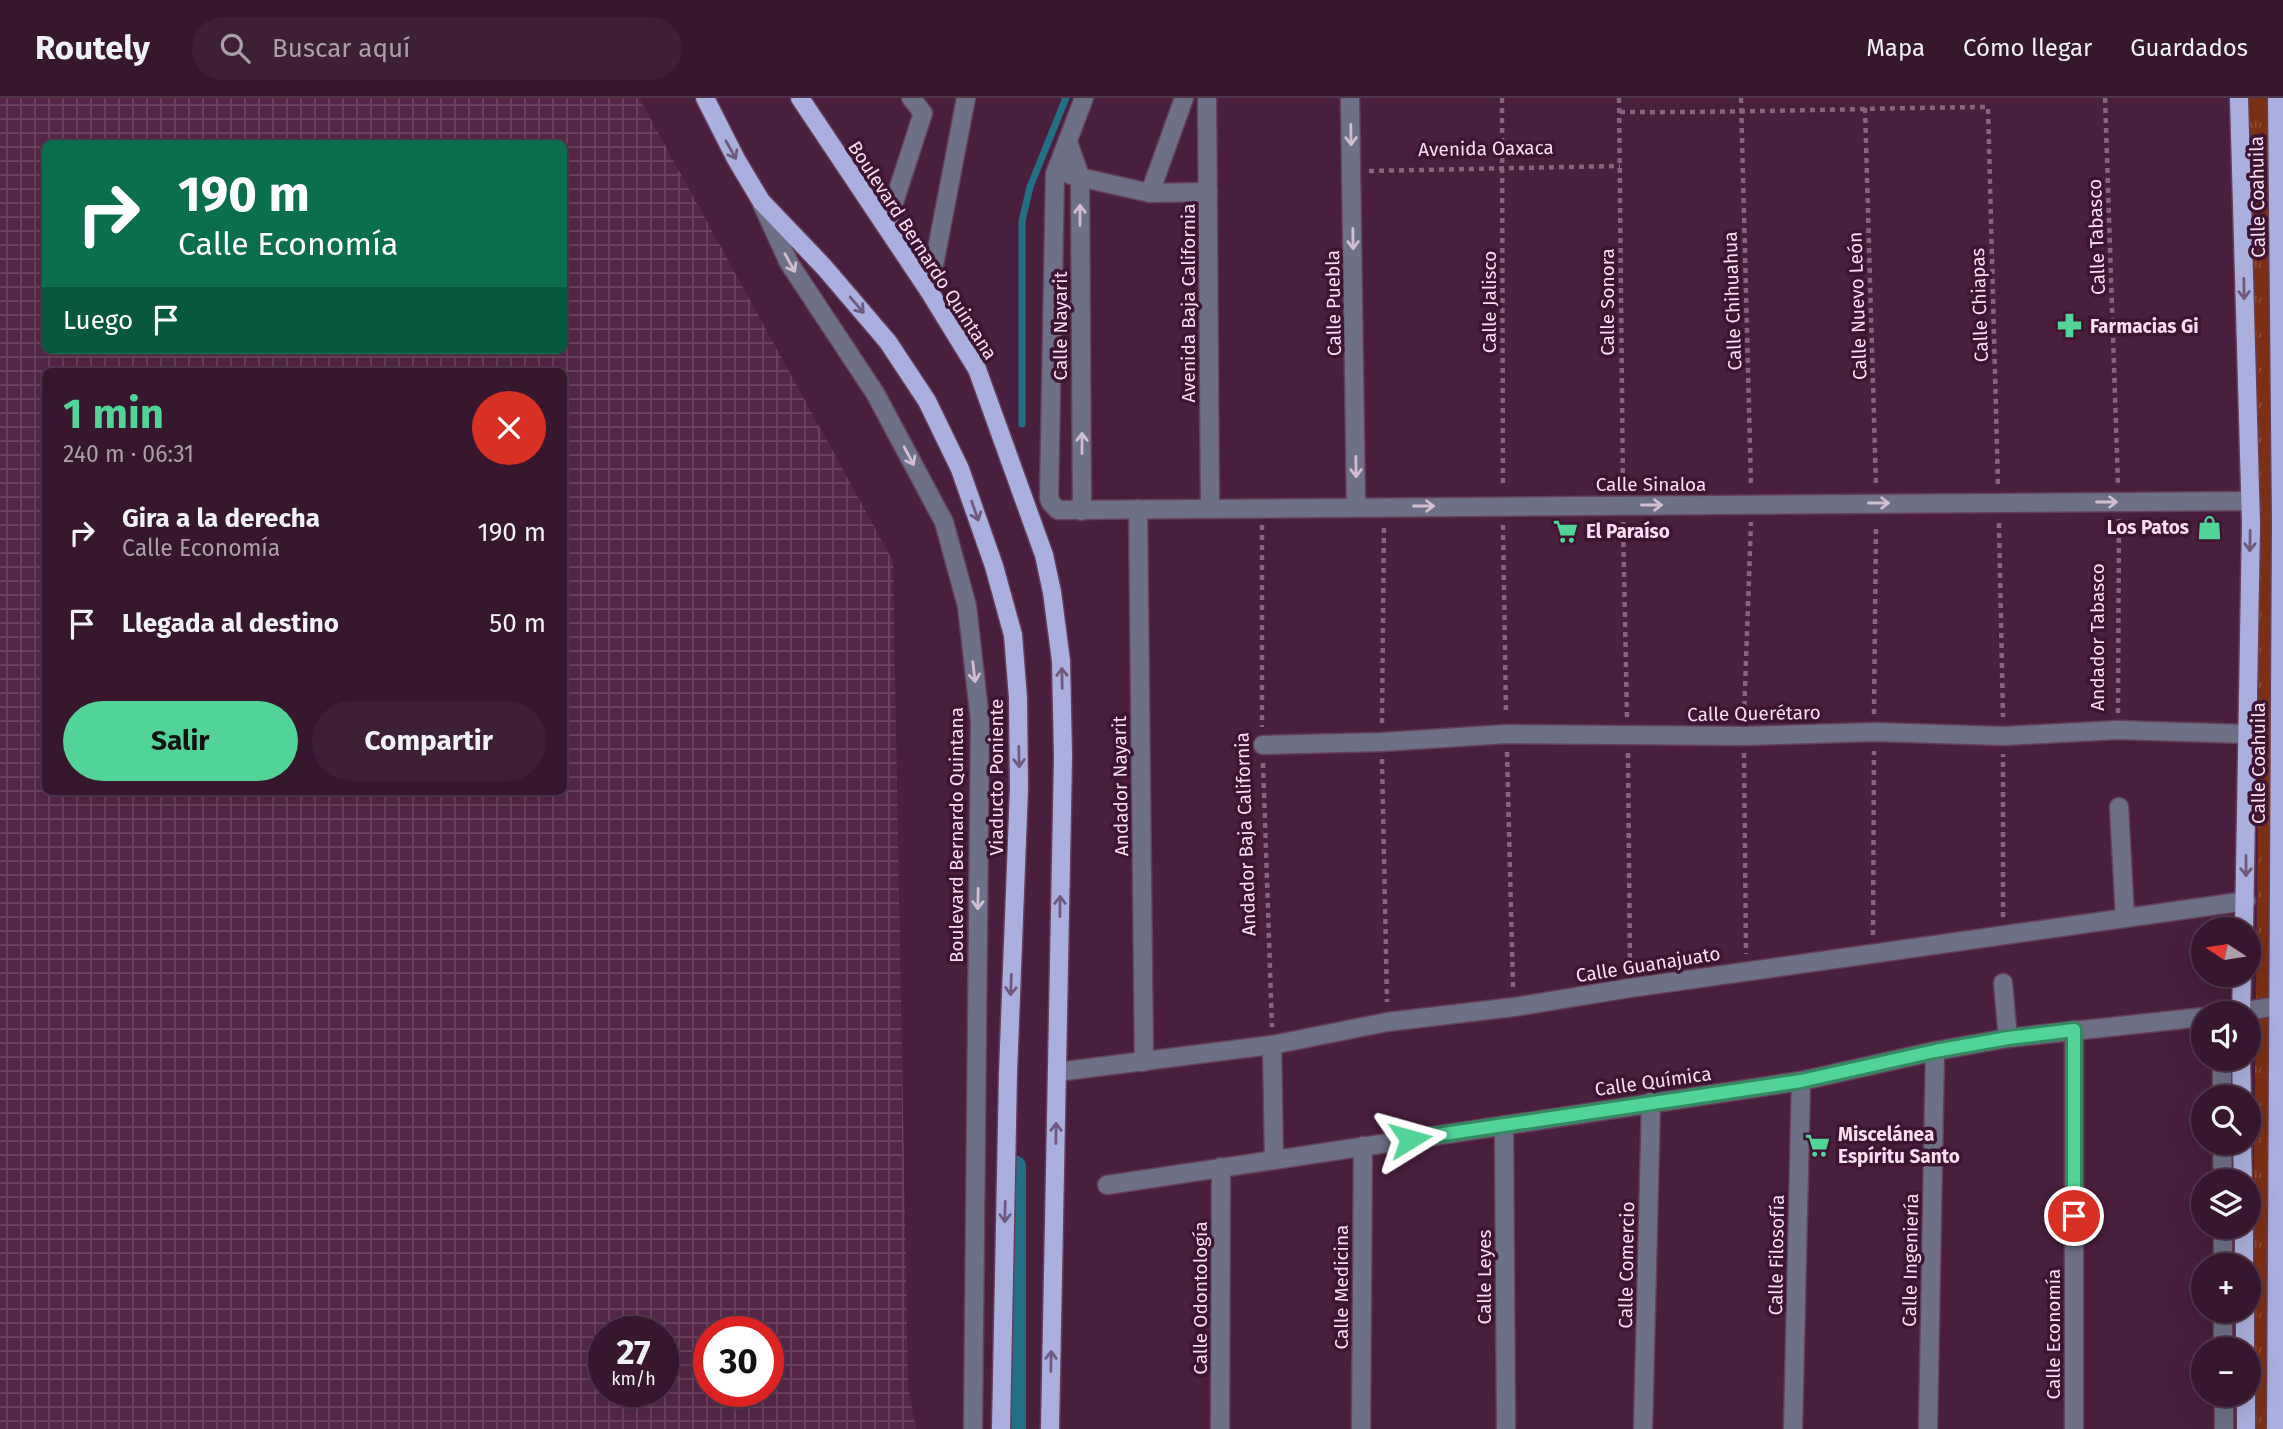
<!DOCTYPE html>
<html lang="es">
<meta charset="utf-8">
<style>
:root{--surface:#37172e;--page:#3e2036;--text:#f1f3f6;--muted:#aa9faa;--line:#51364a;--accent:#52d397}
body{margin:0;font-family:"Fira Sans",sans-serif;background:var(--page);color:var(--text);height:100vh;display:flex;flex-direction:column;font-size:26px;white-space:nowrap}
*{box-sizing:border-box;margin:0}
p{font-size:23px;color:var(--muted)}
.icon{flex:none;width:38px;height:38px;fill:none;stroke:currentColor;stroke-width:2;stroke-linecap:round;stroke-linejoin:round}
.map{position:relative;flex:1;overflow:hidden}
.details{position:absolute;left:42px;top:270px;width:525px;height:427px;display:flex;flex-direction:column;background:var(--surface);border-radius:10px;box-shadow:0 7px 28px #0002,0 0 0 2px var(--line)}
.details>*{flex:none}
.hud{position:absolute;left:42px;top:42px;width:525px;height:214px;border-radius:10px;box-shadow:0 7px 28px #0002,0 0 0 2px var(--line);background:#0b6e4f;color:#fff;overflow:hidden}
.needle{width:46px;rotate:282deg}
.buttons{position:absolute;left:2191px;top:819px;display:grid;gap:14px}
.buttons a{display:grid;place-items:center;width:70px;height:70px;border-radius:50%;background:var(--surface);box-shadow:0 7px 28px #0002,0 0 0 2px var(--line);font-size:35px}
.speed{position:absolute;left:588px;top:1218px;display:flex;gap:14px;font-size:35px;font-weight:700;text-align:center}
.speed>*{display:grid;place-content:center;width:91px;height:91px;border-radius:50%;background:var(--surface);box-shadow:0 7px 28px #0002,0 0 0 2px var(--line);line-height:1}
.speed small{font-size:18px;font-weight:400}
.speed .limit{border:10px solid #d22;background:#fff;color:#111}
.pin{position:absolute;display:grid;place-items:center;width:60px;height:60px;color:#fff;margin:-30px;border:4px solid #fff;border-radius:50%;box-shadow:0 2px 7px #0007}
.me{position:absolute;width:77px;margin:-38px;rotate:82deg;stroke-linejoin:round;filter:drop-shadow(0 0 5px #0008)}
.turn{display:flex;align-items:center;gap:24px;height:147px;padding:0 21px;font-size:32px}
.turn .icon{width:91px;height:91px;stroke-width:2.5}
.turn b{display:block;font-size:49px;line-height:60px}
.then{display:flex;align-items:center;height:66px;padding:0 21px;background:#0003;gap:14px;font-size:26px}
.round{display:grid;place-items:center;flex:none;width:74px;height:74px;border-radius:37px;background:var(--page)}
.head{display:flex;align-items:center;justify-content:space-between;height:119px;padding:0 21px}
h1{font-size:42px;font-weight:700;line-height:52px;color:var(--accent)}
.cta{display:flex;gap:14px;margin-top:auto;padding:14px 21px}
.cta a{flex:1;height:80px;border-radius:42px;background:var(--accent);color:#111;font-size:28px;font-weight:700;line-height:80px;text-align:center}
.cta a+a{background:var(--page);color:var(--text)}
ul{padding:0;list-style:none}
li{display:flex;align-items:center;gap:21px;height:91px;padding:0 21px}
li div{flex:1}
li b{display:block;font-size:26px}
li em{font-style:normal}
header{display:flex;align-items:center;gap:42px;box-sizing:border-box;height:98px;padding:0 35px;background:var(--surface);border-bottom:2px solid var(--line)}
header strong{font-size:33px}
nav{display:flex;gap:38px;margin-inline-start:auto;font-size:24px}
.search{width:490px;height:63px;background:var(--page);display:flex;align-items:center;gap:18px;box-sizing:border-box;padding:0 24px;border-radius:38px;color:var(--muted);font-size:26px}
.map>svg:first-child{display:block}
</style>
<header>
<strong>Routely</strong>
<div class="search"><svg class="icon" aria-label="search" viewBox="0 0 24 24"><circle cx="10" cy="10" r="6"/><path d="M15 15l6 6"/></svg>Buscar aquí</div>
<nav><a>Mapa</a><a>Cómo llegar</a><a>Guardados</a></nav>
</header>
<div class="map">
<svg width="2283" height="1331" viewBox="0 0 2283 1331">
<defs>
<pattern id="industrial-grid" width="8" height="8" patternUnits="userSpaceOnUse" patternTransform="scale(1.75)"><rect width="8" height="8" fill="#562648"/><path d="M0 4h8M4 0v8" fill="none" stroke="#6f4563"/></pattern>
<pattern id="park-tufts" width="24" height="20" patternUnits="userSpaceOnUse" patternTransform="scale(1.75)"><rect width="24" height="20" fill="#7b2f13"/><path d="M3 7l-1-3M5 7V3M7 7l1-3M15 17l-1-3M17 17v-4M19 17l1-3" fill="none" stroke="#8f4d36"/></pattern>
</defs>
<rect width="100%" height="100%" fill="#491f3d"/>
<path fill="url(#industrial-grid)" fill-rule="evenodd" d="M0 0H639L893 463 908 1289 916 1331H0ZM46 46H564V252H46ZM46 273H564V693H46ZM604 1234H663V1293H604ZM709 1234H768V1293H709Z"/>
<path fill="url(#park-tufts)" d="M2246 0H2283V1331H2251L2259 634Z"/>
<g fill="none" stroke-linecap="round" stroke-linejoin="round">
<path stroke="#237085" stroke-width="7" d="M1022 326V123L1030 89 1066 0"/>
<path stroke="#237085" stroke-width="24" d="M1014 1069V1331"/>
<defs>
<g id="minor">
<path d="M1084 0 1055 76 1049 400 1051 405 1058 412 2250 403"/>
<path d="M1207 0 1210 410"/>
<path d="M1350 0 1356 409"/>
<path d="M1068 44 1080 78 1082 413"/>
<path d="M1070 77 1150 95 1208 94"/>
<path d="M1150 95 1184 0"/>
<path d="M762 106 789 165 875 295 944 424 967 508 980 623 973 1331"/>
<path d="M886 129 923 15 911 0"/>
<path d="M929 193 966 0"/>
<path d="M1138 411 1144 964"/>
<path d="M1263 647 1382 644 1507 636 1744 638 1874 634 2003 638 2118 632 2247 636"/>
<path d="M2119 709 2125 820"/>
<path d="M2003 885 2008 940"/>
<path d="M2234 915 2277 908"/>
<path d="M2074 932V1331"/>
<path d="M1272 947 1274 1061"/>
<path d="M2222 961V999"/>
<path d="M1057 974 1272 947 1387 924 1514 909 1630 890 2246 803"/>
<path d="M1504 1027 1506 1331"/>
<path d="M2222 1045 2223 1083"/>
<path d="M1107 1087 1801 983 1935 953 2008 940 2203 919"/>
<path d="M2223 1129V1167"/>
<path d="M2223 1213V1251"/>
<path d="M2224 1297V1331"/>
<path d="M1220 1331 1221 1069"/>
<path d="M1361 1331 1363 1048"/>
<path d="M1643 1331 1651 1004"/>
<path d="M1793 1331 1801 983"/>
<path d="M1928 1331 1935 953"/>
</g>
<g id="major">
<path d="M705 0 736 61 761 103 824 169 888 244 927 303 960 371 994 468 1013 537 1018 600 1019 690 1008 975 1001 1331"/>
<path d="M800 0 929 193 977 271 1044 457 1052 494 1061 563 1063 659 1050 1331"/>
<path d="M2239 0 2251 426 2244 831"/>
<path d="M2241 915 2242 877"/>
<path d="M2241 961 2242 999"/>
<path d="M2242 1045 2243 1083"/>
<path d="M2244 1129V1167"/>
<path d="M2245 1213V1251"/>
<path d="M2246 1297V1331"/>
<path d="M2276 1331 2281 425 2277 0"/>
</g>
</defs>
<use href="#minor" stroke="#653e5a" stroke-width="21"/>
<use href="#major" stroke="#653e5a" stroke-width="21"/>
<g stroke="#88637c" stroke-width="4.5" stroke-dasharray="5 5" stroke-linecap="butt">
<path d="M1502 0 1503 390"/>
<path d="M1619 0 1623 391"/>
<path d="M1741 0 1751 387"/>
<path d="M2105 0 2118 387"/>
<path d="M1865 10 1876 389"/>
<path d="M1620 14C1742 15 1865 10 1988 9L1998 388"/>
<path d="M1369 73 1620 68"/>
<path d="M1623 424 1627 619"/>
<path d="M1999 425 2003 619"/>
<path d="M1262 427V629"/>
<path d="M1503 427 1506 617"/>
<path d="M2118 615 2119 421"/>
<path d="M1874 616 1876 426"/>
<path d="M1744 618 1751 424"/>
<path d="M1382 625 1384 427"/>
<path d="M1507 654 1513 890"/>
<path d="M1628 655 1630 871"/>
<path d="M1744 655 1746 856"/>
<path d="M1382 661 1387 904"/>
<path d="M1263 665 1272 929"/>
<path d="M2003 819V656"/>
<path d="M1873 837 1874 653"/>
</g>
<use href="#minor" stroke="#6e7087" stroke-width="18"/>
<use href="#major" stroke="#aaafdd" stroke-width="18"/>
</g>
<defs><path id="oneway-shaft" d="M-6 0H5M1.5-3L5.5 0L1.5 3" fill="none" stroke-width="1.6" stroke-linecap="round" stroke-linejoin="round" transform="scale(1.75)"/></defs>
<g stroke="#d1bed0">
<use href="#oneway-shaft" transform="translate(1351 37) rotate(89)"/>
<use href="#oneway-shaft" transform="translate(1080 117) rotate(-90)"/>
<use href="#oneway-shaft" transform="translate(1353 141) rotate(89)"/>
<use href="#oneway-shaft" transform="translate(790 165) rotate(61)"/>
<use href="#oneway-shaft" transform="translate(1082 345) rotate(-90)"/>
<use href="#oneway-shaft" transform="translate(909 358) rotate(62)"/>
<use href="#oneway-shaft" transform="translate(1356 369) rotate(89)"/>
<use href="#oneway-shaft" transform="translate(2107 404)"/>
<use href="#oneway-shaft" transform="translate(1879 405)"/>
<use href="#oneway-shaft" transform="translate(1652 407)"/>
<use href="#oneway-shaft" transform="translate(1424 408)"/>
<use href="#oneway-shaft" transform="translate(974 574) rotate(83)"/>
<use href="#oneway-shaft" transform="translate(978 801) rotate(91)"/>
</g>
<g stroke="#6f5a7f">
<use href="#oneway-shaft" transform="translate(731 52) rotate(61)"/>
<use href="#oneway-shaft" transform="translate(2244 191) rotate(89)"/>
<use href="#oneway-shaft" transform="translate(857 207) rotate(49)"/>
<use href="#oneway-shaft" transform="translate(975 413) rotate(71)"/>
<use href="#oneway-shaft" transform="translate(2250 443) rotate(91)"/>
<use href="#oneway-shaft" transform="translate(1062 580) rotate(-91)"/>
<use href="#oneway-shaft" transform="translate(1019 659) rotate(89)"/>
<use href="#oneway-shaft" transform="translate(2246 768) rotate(90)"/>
<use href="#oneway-shaft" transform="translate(1060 808) rotate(-89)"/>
<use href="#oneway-shaft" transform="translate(1011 887) rotate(92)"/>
<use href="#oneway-shaft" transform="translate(1056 1035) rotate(-89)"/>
<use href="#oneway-shaft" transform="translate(1005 1114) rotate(91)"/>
<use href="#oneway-shaft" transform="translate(1051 1263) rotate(-89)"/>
</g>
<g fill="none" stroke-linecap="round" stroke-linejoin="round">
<defs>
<path id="route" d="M1410 1041 1801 983 1935 953 2008 940 2074 932V1118"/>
</defs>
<use href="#route" stroke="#358962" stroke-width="18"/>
<use href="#route" stroke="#52d397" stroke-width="12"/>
</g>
<defs>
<symbol id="pharmacy-bare" viewBox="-9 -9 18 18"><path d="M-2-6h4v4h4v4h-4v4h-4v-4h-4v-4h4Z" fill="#52d397" stroke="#3e1433" stroke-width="2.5" paint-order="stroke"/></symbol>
<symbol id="shop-bare" viewBox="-9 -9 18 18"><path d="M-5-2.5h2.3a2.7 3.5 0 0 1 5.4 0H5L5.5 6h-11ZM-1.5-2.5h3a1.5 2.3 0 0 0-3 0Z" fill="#52d397" stroke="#3e1433" stroke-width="2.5" paint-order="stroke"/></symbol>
<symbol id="supermarket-bare" viewBox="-9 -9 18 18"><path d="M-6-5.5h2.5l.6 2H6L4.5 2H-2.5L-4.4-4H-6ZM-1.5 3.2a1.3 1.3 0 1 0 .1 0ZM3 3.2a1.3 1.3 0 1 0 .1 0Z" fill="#52d397" stroke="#3e1433" stroke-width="2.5" paint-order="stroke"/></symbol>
</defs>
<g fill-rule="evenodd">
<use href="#pharmacy-bare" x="2052" y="210" width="35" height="35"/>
<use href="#shop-bare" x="2192" y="412" width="35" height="35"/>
<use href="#supermarket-bare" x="1548" y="416" width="35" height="35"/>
<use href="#supermarket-bare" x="1800" y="1030" width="35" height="35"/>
</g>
<g text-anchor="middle" stroke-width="7" stroke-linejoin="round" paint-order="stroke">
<g font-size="19" fill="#fbdff0" stroke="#3e1433">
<text transform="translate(1486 50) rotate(-1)" y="7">Avenida Oaxaca</text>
<text transform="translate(2257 99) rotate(-91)" y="7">Calle Coahuila</text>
<text transform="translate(2096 139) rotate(-92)" y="7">Calle Tabasco</text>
<text transform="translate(923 152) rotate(57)" y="7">Boulevard Bernardo Quintana</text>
<text transform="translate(1732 203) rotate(-92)" y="7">Calle Chihuahua</text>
<text transform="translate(1489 204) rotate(-90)" y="7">Calle Jalisco</text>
<text transform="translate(1607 204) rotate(-90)" y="7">Calle Sonora</text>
<text transform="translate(1188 205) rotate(-90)" y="7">Avenida Baja California</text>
<text transform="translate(1333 205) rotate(-91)" y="7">Calle Puebla</text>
<text transform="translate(1979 207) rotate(-92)" y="7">Calle Chiapas</text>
<text transform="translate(1857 208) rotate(-92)" y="7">Calle Nuevo León</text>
<text transform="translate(1060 228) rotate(-90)" y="7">Calle Nayarit</text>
<text x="1651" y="393">Calle Sinaloa</text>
<text transform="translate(2097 539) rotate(-90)" y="7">Andador Tabasco</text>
<text transform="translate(1754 615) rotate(-1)" y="7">Calle Querétaro</text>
<text transform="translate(2258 665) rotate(-90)" y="7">Calle Coahuila</text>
<text transform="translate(996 679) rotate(-90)" y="7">Viaducto Poniente</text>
<text transform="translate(1120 688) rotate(-91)" y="7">Andador Nayarit</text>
<text transform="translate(1245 736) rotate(-92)" y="7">Andador Baja California</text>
<text transform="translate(956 737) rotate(-90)" y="7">Boulevard Bernardo Quintana</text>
<text transform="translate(1648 866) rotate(-9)" y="7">Calle Guanajuato</text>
<text transform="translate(1653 983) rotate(-8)" y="7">Calle Química</text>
<text transform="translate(1776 1157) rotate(-89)" y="7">Calle Filosofía</text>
<text transform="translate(1910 1162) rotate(-89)" y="7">Calle Ingeniería</text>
<text transform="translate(1626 1167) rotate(-89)" y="7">Calle Comercio</text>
<text transform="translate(1484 1179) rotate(-90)" y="7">Calle Leyes</text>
<text transform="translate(1341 1189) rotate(-90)" y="7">Calle Medicina</text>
<text transform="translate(1200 1200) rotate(-90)" y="7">Calle Odontología</text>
<text transform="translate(2053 1236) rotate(-90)" y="7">Calle Economía</text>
</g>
<g font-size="19" font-weight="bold" fill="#fbdff0" stroke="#3e1433" text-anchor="start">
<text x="2090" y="235">Farmacias Gi</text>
<text x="2189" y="436" text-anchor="end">Los Patos</text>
<text x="1586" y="440">El Paraíso</text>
<text x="1838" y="1043">Miscelánea<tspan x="1838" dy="22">Espíritu Santo</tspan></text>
</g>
</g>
</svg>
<div class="buttons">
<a><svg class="needle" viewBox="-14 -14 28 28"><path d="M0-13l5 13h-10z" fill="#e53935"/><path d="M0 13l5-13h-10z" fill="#aa9faa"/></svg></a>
<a><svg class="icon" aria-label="sound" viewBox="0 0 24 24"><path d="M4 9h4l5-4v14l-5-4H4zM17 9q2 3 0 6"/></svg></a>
<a><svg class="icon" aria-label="search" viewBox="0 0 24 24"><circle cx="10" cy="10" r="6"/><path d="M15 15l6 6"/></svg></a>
<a><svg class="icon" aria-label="layers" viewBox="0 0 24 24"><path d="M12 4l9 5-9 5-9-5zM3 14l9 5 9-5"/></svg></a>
<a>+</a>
<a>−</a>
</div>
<div class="speed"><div>27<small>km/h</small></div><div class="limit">30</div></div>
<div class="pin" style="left:2074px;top:1118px;background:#d93025"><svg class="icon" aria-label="arrive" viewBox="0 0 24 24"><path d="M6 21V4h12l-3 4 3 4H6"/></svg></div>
<svg class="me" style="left:1410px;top:1041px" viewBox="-20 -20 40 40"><path d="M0-17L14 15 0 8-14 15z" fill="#52d397" stroke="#fff" stroke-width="4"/></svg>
<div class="hud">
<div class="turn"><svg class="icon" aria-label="right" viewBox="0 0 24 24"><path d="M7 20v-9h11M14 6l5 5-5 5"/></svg><div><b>190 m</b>Calle Economía</div></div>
<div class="then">Luego<svg class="icon" aria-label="arrive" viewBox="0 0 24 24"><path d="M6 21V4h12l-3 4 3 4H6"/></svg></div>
</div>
<section class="details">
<div class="head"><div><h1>1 min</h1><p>240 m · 06:31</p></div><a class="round" style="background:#d93025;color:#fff"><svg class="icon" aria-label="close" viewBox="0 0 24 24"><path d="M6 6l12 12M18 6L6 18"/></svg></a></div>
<ul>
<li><svg class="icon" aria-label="right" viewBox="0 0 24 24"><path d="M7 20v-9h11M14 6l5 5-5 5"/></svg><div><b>Gira a la derecha</b><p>Calle Economía</p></div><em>190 m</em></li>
<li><svg class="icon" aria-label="arrive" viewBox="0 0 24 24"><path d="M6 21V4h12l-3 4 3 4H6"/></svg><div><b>Llegada al destino</b></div><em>50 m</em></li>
</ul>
<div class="cta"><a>Salir</a><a>Compartir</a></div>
</section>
</div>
